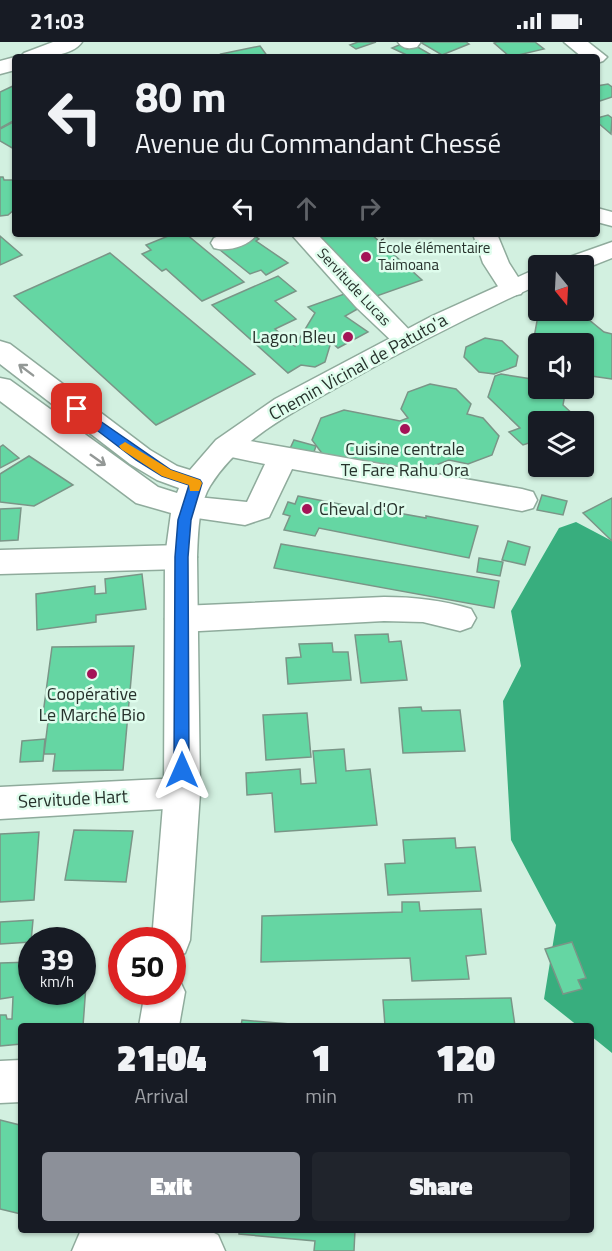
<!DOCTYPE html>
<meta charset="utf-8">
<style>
:root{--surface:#171b24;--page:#20242c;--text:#f1f3f6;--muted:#9ea1a6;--accent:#8c9099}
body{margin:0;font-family:"Titillium Web",sans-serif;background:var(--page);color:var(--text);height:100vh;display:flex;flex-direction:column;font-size:22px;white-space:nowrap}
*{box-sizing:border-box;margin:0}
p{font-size:20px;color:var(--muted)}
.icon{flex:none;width:33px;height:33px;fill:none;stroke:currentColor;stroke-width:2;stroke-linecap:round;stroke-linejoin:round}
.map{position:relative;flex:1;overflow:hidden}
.panel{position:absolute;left:18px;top:981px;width:576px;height:210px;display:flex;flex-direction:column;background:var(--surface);border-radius:6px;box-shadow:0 2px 4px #0004}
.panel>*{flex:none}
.top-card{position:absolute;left:12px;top:12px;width:588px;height:183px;border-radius:6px;box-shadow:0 2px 4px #0004;background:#171b24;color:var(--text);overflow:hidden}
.needle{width:39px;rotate:162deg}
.tools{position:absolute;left:528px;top:213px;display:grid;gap:12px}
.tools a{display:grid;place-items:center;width:66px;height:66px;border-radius:6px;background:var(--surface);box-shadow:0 2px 4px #0004;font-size:30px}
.speed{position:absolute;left:18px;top:885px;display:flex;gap:12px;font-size:30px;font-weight:700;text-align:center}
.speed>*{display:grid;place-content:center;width:78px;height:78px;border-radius:50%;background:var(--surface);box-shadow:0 2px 4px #0004;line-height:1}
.speed small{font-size:15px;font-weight:400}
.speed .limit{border:9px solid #d22;background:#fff;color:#111}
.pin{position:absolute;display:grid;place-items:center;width:51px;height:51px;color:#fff;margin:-26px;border-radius:12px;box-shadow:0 3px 9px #0006}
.me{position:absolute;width:66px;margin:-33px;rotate:0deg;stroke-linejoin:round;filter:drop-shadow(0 0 4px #0008)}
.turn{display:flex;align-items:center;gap:21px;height:126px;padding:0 24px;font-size:27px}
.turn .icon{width:78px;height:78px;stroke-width:2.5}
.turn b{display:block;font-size:42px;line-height:51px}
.lanes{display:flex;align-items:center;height:57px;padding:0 24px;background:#0003;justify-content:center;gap:30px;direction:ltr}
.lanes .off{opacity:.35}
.eta{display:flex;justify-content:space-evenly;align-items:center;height:102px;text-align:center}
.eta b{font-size:36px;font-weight:800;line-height:42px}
.button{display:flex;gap:12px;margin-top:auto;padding:12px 24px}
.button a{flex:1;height:69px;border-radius:6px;background:var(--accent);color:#fff;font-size:24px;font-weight:800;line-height:69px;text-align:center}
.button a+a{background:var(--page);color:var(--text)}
.status{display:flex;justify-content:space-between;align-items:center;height:42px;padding:0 30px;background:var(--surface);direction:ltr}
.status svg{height:16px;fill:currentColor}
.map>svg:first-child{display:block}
</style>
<div class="status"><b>21:03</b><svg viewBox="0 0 49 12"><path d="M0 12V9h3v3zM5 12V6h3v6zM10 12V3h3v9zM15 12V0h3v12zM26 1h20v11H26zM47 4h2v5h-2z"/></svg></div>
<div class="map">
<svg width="612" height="1209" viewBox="0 0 612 1209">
<rect width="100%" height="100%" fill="#d2f0e0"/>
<path fill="#38ae7e" d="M576 480 612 499V1011L591 994V984H578L544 957 556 883 511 798 503 659 521 624 511 569 559 486Z"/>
<g fill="#65d6a3" stroke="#7a9587" stroke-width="1.5">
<path d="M358 0H376L356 7 350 3Z"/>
<path d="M420 0H466L469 2 442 13Z"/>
<path d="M497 0H535L544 7 510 15 494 1Z"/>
<path d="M399 3 407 7 416 4 435 15H411L392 6Z"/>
<path d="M260 4 268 15H224L221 12Z"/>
<path d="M608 42 612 45V55L597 60V44Z"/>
<path d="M15 43V78L0 86V50Z"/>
<path d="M608 73 612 76 611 92 597 80V76Z"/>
<path d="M15 79V107H14L0 99V87Z"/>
<path d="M0 135H3L4 138H15V167L8 173 0 174Z"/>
<path d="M173 192H186L244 240 202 259 166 227 162 229 142 212 151 208 146 203Z"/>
<path d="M252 192 259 197 256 199 288 221 266 233 261 228 250 232 220 208V206Z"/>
<path d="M313 192H371L422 238 374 255Z"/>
<path d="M0 194 22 213 0 223Z"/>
<path d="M110 211 255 332 156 383 14 254Z"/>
<path d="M278 234 296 249 275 259 296 277 275 287 295 304 315 271 308 265 347 251 361 265 345 274 368 290 338 306 331 300 325 320 315 325 301 323 288 331 212 263Z"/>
<path d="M539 268H577L604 290 612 292V337L591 334 584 328V302H538L537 307 533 301Z"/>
<path d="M485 296 502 299 518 314 516 324 494 332 479 330 464 315 466 305Z"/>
<path d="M501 332 538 338V346H566L563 363 578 377 577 380H538V398L523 403 509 390 520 386 488 355 495 334Z"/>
<path d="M430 342 456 347 471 362 467 372 483 376 499 394 492 413 468 422 449 418 410 433 324 414 312 398 321 376 344 368 400 379 408 376 401 367 408 350Z"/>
<path d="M294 398 316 404 312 416 288 411Z"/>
<path d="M3 403 19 416 0 426V405Z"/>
<path d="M29 414 73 443 34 464 0 460V432Z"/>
<path d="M542 453 567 459 563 473 537 468Z"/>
<path d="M298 454 381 470 382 468 426 476V474L478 484 469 516 319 486 315 494 284 488 290 474 283 472 288 460 295 462Z"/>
<path d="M612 456V499L583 471Z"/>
<path d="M21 466 18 498 0 499V467Z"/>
<path d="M508 499 530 505 525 523 502 518Z"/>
<path d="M281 502 499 539 494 566 274 526Z"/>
<path d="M479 516 503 520 500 534 477 530Z"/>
<path d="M142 532 146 567 96 573V580L37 588 36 552 95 544V552L106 551 105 537Z"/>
<path d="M388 592 389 600 401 599 407 638 361 641 355 593Z"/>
<path d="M332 601 333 610H348L351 638 288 642 286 616 301 615 299 602Z"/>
<path d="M134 604 123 728 53 729 55 712H44L49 672H43L52 605Z"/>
<path d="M421 665 422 669 460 668 465 709 403 711 399 666Z"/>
<path d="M307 671 311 715 266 718 263 673Z"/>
<path d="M45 697 43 719 20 720 22 699Z"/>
<path d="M344 707 346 729 370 727 377 783 275 790 272 751 247 753 246 731 300 727 301 742 316 741 313 709Z"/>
<path d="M74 788 133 789 126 840 65 838Z"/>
<path d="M39 790 34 858 0 860V792Z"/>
<path d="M455 796 456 806 475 805 481 849 388 853 385 822 405 821 403 798Z"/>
<path d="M402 860H419L420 869 481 867 486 912 466 914 469 937 412 939 410 916 261 920 262 874 402 870Z"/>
<path d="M33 878 31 900 0 902V880Z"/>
<path d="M572 900 586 936 578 938 582 947 563 952 545 907Z"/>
<path d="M32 920V950H82V943H86L83 984H21V1002L0 1004V973H6L7 977H12L13 955 0 957V921Z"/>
<path d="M511 956 515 984H385L383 958Z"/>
<path d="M242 978 290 982V984H241Z"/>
<path d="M0 1078 20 1083 21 1080V1172L0 1167Z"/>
<path d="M239 1188H355L354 1209H314L315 1199 239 1192Z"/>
</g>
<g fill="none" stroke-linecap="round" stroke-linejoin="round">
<defs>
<g id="minor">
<path d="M398 0H420V1L417 5C409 7 403 7 398 0Z"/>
<path d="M564 0H588L607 15 603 19 597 21V15H582Z"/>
<path d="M597 166 612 170V184L597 180Z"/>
<path d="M223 192H257C249 204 227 210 214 206L211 201 214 196Z"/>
<path d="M291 192H317L418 297 414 303 405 306 396 303 356 265Z"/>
<path d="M473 192H497L509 221 525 246 521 252 512 254 503 252 483 221Z"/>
<path d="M227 395 522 447 533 450 537 458 533 466 522 469 292 427 269 475 245 483 176 473 172 465 176 457 187 454 247 460 265 422 217 412 213 405 217 398Z"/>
<path d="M181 503 192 507 197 515 192 523 181 527 0 532V508Z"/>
<path d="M384 555C414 555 442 558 471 567L476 576 471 585 460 589 423 580 384 579 181 590 170 586 165 577 170 568 181 564Z"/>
<path d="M182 736 195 740 200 751 195 762 182 766 0 777V745Z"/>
<path d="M21 1018V1060L0 1061V1019Z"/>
<path d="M82 1188H208L218 1193 225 1209H84L79 1196Z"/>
</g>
<g id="major">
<path d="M53 0H82C71 16 38 15 20 15L24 11Z"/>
<path d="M15 15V28L0 32V19Z"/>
<path d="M612 200V216L584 227V224H555L558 219Z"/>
<path d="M538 226V243C472 273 407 306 343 342 296 369 239 396 210 444 198 464 198 492 197 515L200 751 190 898 185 911 172 916V898H152L164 751 165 515 171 471 136 461 0 359V336L10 338 158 445 177 451 179 446 157 438 130 422 0 322V299L10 302 150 408 177 424 190 428 216 398 275 357 432 274Z"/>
<path d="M172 934 179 937 185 950 179 984H139L145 950H172Z"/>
<path d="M81 1188H127L118 1209H72Z"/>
</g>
</defs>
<use href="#minor" stroke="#8fab9c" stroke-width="3"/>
<use href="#major" stroke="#8fab9c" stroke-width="3"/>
<use href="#minor" fill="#fff" fill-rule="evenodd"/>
<use href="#major" fill="#fff" fill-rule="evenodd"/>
</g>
<defs><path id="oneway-shaft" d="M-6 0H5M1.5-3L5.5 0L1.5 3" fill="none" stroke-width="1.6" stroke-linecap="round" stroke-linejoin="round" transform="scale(1.5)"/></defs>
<g stroke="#939896">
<use href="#oneway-shaft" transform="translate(26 328) rotate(-143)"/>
<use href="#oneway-shaft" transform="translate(98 418) rotate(35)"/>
</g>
<path fill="#1a73e8" stroke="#114b97" stroke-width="1.5" d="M77 363 171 428 200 438 202 441 191 478 188 515 189 728 187 733 182 735 176 733 174 728 175 515 178 478 189 443 162 434 136 418 73 370V364Z"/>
<path fill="#f59e0b" d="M125 400 171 428 200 438 202 441 199 449H190L189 443 162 434 121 407 119 404Z"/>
<g fill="#a41457" stroke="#dffded" stroke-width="2">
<circle cx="366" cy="215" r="6"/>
<circle cx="348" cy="295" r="6"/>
<circle cx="405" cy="387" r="6"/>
<circle cx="307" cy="467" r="6"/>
<circle cx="92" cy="632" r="6"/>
</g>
<g text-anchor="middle" stroke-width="5" stroke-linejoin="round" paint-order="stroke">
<g font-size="15" fill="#27322c" stroke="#dffded" text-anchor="start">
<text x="378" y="211">École élémentaire<tspan x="378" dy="17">Taimoana</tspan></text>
</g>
<g font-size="15" fill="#27322c" stroke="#dffded">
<text transform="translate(354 245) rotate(47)" y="5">Servitude Lucas</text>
</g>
<g font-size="18" fill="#27322c" stroke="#dffded">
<text x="336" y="301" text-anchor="end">Lagon Bleu</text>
<text x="405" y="413">Cuisine centrale<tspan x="405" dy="21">Te Fare Rahu Ora</tspan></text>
<text x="319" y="473" text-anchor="start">Cheval d'Or</text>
<text x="92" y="658">Coopérative<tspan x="92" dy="21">Le Marché Bio</tspan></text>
</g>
<g font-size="18" fill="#27322c" stroke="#dffded">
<text transform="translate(358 325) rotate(-29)" y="6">Chemin Vicinal de Patuto'a</text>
<text transform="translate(73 757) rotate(-3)" y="6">Servitude Hart</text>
</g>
</g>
</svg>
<div class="tools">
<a><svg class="needle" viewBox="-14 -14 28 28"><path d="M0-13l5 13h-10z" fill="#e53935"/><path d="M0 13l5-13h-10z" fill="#9ea1a6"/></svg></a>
<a><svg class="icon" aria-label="sound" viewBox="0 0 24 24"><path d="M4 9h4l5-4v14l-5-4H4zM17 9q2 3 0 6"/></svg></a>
<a><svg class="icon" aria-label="layers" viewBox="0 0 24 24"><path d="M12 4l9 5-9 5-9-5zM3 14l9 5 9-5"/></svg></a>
</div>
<div class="speed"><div>39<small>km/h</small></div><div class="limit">50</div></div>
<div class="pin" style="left:77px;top:367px;background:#d93025"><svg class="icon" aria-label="arrive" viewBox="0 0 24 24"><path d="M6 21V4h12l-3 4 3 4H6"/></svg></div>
<svg class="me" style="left:182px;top:728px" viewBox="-20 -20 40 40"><path d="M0-17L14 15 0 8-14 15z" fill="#1a73e8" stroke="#fff" stroke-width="4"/></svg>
<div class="top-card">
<div class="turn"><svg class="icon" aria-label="left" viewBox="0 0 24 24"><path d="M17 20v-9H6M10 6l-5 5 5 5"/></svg><div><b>80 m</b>Avenue du Commandant Chessé</div></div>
<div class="lanes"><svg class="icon" aria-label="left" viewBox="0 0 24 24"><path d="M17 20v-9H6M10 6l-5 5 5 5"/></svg><svg class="icon off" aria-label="ahead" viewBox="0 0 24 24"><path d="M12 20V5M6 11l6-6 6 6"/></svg><svg class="icon off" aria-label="right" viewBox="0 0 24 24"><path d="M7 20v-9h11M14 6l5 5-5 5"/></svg></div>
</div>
<section class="panel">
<div class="eta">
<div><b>21:04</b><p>Arrival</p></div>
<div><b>1</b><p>min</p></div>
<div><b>120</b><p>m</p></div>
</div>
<div class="button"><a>Exit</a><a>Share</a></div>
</section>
</div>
